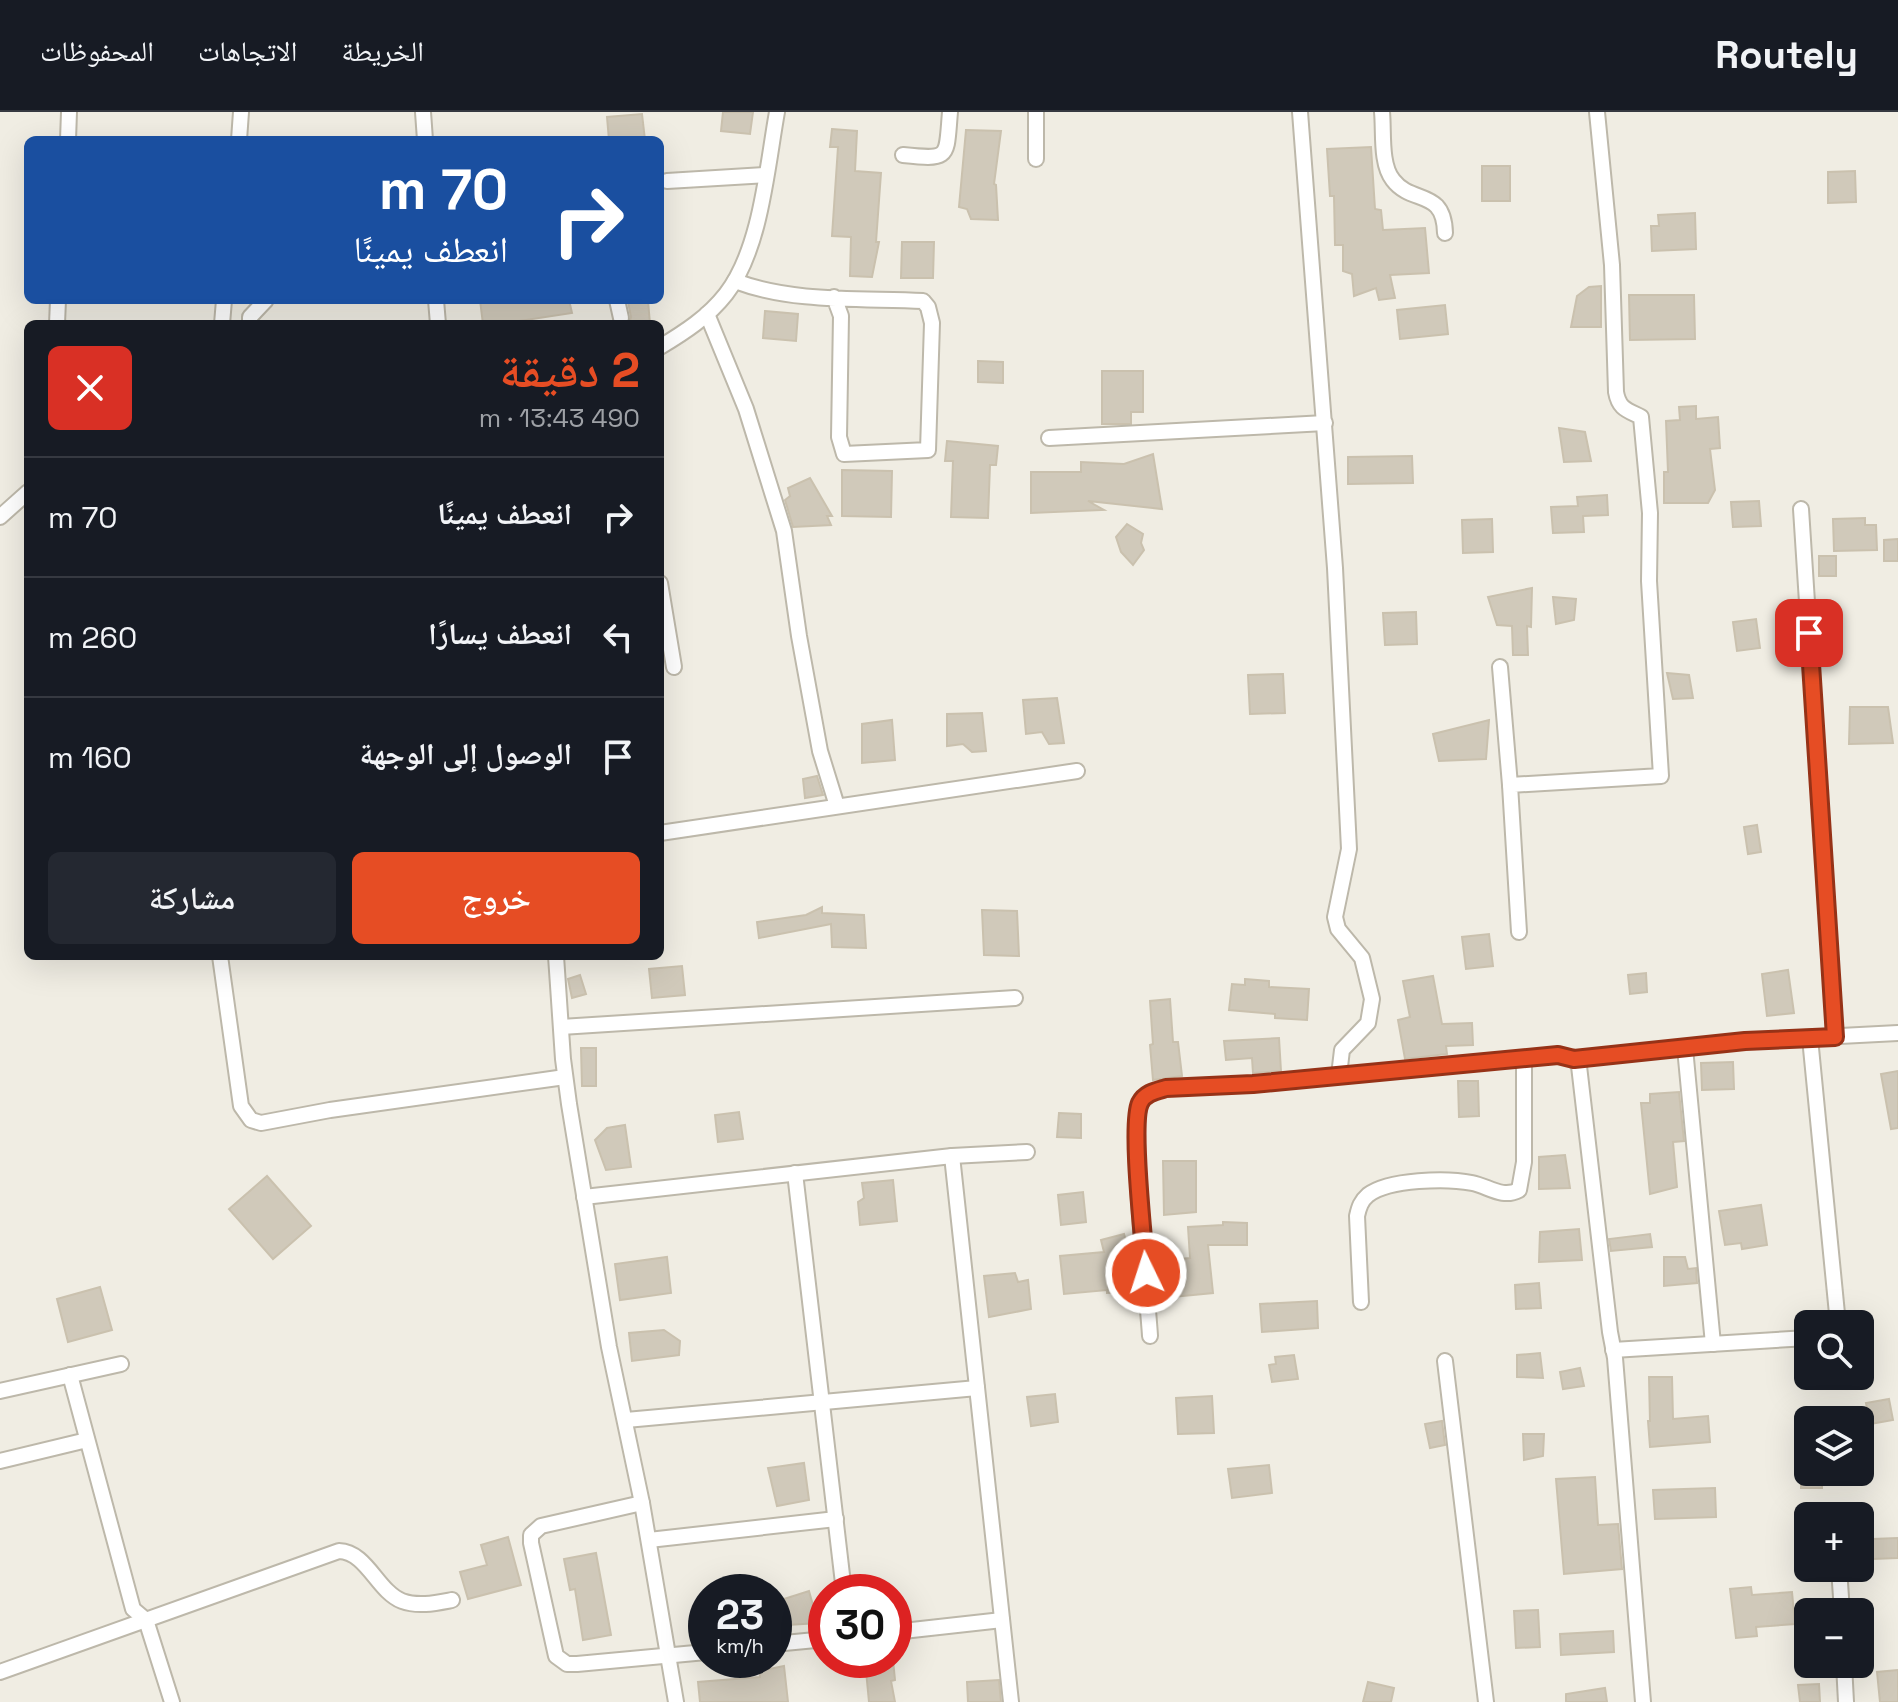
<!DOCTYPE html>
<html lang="ar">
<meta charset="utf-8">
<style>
:root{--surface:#171b24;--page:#242831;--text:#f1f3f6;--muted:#9ea1a6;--line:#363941;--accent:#e64d24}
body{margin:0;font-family:"Space Grotesk","Noto Naskh Arabic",sans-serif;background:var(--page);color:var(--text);direction:rtl;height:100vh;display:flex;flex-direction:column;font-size:30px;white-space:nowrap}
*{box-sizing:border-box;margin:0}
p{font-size:26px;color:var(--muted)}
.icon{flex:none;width:44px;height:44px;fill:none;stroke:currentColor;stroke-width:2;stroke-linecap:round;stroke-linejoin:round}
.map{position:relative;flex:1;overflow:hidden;direction:ltr}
.sheet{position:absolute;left:24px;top:208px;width:640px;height:640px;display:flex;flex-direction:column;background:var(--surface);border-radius:12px;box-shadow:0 8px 32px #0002;direction:rtl}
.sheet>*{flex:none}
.top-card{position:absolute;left:24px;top:24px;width:640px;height:168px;border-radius:12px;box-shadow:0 8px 32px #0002;direction:rtl;background:#1a4fa0;color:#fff;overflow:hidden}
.fabs{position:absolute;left:1794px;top:1198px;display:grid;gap:16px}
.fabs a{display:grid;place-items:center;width:80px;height:80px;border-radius:12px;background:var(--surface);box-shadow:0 8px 32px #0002;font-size:40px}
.speed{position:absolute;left:688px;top:1462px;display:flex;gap:16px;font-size:40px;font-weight:700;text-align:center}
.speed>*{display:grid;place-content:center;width:104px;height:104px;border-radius:50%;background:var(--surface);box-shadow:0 8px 32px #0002;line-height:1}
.speed small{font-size:20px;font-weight:400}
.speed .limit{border:12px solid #d22;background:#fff;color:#111}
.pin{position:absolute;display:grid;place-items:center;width:68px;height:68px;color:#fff;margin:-34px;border-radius:16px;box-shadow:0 4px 12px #0006}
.me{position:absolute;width:88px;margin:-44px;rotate:356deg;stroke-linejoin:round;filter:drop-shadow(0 0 6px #0008)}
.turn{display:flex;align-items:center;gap:28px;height:168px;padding:0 24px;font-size:36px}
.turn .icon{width:104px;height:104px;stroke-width:2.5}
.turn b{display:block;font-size:56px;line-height:68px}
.round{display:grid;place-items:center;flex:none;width:84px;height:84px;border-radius:12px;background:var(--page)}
.summary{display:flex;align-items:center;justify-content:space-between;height:136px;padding:0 24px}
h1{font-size:48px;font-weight:600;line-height:60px;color:var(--accent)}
.primary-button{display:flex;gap:16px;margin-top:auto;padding:16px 24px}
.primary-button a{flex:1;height:92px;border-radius:12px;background:var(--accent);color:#fff;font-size:32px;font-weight:600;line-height:92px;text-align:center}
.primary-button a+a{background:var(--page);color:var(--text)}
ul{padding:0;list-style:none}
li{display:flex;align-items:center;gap:24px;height:120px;padding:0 24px;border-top:2px solid var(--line)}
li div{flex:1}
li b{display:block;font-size:30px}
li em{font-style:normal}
header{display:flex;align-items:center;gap:48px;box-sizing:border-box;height:112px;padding:0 40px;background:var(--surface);border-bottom:2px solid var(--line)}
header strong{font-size:38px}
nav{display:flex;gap:44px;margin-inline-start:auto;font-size:28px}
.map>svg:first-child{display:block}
</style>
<header>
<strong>Routely</strong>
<nav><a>الخريطة</a><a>الاتجاهات</a><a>المحفوظات</a></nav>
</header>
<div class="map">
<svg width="1898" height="1590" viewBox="0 0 1898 1590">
<rect width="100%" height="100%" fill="#f0ede3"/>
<g fill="#d0c9ba" stroke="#cac1ae" stroke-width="2">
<path d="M723 0H753L750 22 721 19Z"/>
<path d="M642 2 645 28H609L607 5Z"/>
<path d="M832 17 857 19 855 59 881 61 876 130H879L872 165 850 164 851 125 832 124 838 35H830Z"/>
<path d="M966 18 1001 19 994 72 996 73 998 108 971 107 967 97 959 95Z"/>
<path d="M1371 35 1375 97 1381 98 1383 118 1425 116 1429 161 1390 163 1395 186 1379 188 1376 176 1354 184 1352 162 1343 159V133H1335L1334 84H1330L1327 37Z"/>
<rect x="1482" y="54" width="28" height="35"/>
<path d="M1855 59 1856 90 1828 91V60Z"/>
<path d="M1695 101 1696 137 1652 139 1651 114H1659L1658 103Z"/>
<path d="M902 130H934L933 166H901Z"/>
<path d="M1601 174V215H1571L1577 184 1589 175Z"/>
<path d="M1629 183H1694L1695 227 1630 228Z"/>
<path d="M480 188H569L572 201 500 212H483Z"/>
<path d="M648 189 650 212H629L631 205 628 190Z"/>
<path d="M1445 193 1448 222 1400 227 1397 198Z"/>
<path d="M765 199 798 202 796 229 763 226Z"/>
<path d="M978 249 1003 250V271L978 270Z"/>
<path d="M1102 259H1143V300H1131V312H1102Z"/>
<path d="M1696 294V307L1718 305 1720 336 1710 337 1715 378 1708 391H1664V360H1668L1666 309 1680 308 1679 295Z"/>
<path d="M1559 316 1585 320 1591 349 1564 350Z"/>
<path d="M947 329 998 334 996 353H990L988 406 951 405 953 349H945Z"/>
<path d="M1153 342 1162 397 1088 389 1104 398 1031 401V360H1081V350L1124 352Z"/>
<path d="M1412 344 1413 371 1348 372V345Z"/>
<path d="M842 358 892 359 891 405 842 404Z"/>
<path d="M810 366 832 404H827L831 413 793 415 785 388 790 384 788 376Z"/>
<path d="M1607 383 1608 403 1583 404 1584 420 1553 421 1551 395 1578 394 1577 385Z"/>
<path d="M1759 389 1761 414 1733 415 1731 390Z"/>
<path d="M1865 406V413H1876L1877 438 1834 439 1833 407Z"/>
<path d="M1492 407 1493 440 1463 441 1462 408Z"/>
<path d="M1127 412 1143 422 1141 431 1144 438 1133 453 1121 440 1116 425Z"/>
<path d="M1898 427V449H1884V428Z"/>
<rect x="1819" y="444" width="17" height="20"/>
<path d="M1532 476 1531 515 1527 514 1528 543H1513L1512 514 1497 513 1488 485Z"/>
<path d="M1553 485 1576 487 1574 508 1556 512Z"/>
<path d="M1416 500 1417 532 1385 533 1383 501Z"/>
<path d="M1756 507 1760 536 1737 539 1733 510Z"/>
<path d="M1667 561 1689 563 1693 586 1673 587Z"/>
<path d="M1283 562 1285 601 1250 602 1248 563Z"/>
<path d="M1057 586 1064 631 1049 632 1042 620 1026 622 1023 588Z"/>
<path d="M1850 595H1888L1893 631 1849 632Z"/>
<path d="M982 601 986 639 972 640 963 632 947 634V602Z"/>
<path d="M892 608 895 648 862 651V612Z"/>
<path d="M1489 608 1486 647 1439 649 1433 622Z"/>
<path d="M817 664 823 683 805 686 803 667Z"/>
<path d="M1757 713 1761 740 1748 742 1744 715Z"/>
<path d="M822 795V801L864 803 866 836 832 835 831 812 759 826 757 810 806 803Z"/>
<path d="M982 798 1017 799 1019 844 984 843Z"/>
<path d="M1489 822 1493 854 1466 857 1462 825Z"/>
<path d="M682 854 685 883 652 886 649 857Z"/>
<path d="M1788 858 1794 901 1767 904 1762 862Z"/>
<path d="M1646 861 1647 880 1630 882 1628 863Z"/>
<path d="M580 863 586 882 572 886 568 867Z"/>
<path d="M1433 864 1442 912 1472 911 1473 933 1446 934 1447 942 1405 947 1398 908 1410 905 1403 869Z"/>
<path d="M1245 867 1269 869V875L1309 877 1307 908 1275 906V902L1229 898 1232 872 1245 873Z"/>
<path d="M1170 887 1173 930H1178L1182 964 1153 968 1150 933 1153 932 1150 889Z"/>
<path d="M1279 926 1281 959 1253 961 1252 946 1226 948 1224 929Z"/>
<path d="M581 936H596V974H582Z"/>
<path d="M1733 950 1734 977 1702 978 1701 951Z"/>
<path d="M1898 959V1016L1891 1017 1881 962Z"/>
<path d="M1458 969H1478L1479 1004 1459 1005Z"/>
<path d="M1679 980 1684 1029 1673 1030 1677 1075 1650 1082 1641 991H1650V982Z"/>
<path d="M739 1000 743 1027 718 1030 715 1003Z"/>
<path d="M1059 1001 1081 1002V1026L1057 1025Z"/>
<path d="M625 1013 631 1055 606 1058 595 1028 607 1016Z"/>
<path d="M1565 1043 1570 1076 1539 1077V1045Z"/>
<path d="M1163 1049H1196V1100L1164 1103Z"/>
<path d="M267 1064 311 1114 273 1147 229 1097Z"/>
<path d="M893 1068 897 1109 860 1113 858 1090 864 1086 862 1071Z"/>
<path d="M1083 1080 1086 1110 1061 1113 1058 1083Z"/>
<path d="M1761 1093 1767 1133 1742 1137 1741 1131 1725 1133 1719 1099Z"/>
<path d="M1223 1110 1247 1111V1133H1208L1213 1181 1173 1185 1169 1148 1190 1146 1188 1115 1223 1113Z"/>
<path d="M1579 1117 1582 1148 1539 1150 1540 1120Z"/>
<path d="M1124 1122 1135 1162 1136 1179 1107 1181V1178L1064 1182 1060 1144 1104 1140 1101 1128Z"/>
<path d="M1650 1122 1652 1135 1611 1139 1609 1127Z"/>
<path d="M667 1145 671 1181 620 1188 615 1152Z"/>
<path d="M1664 1145H1685L1688 1157 1696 1156 1697 1171 1664 1174Z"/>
<path d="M1015 1161 1018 1170 1028 1168 1031 1197 989 1205 984 1164Z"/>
<path d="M1539 1171 1541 1196 1516 1197 1515 1173Z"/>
<path d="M100 1175 112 1218 68 1230 57 1187Z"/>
<path d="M1317 1189 1318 1216 1262 1220 1260 1192Z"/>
<path d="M664 1218 680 1229 679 1243 632 1249 629 1221Z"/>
<path d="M1540 1241 1543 1266 1517 1265V1243Z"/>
<path d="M1294 1243 1298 1267 1272 1270 1269 1253 1276 1252 1275 1245Z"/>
<path d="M1580 1256 1584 1274 1563 1277 1560 1260Z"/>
<path d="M1649 1265H1672L1673 1307 1708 1304 1710 1330 1650 1335 1648 1309H1650Z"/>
<path d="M1055 1282 1058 1310 1031 1314 1027 1285Z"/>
<path d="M1212 1284 1214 1321 1178 1322 1176 1286Z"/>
<path d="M1889 1287 1893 1308 1870 1312 1866 1291Z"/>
<path d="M1442 1309 1445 1333 1430 1336 1425 1312Z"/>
<path d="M1523 1322H1544L1543 1344 1524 1348Z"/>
<path d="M804 1351 809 1388 777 1394 768 1356Z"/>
<path d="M1269 1353 1272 1381 1232 1386 1228 1357Z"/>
<rect x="1801" y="1360" width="21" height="16"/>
<path d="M1595 1365 1598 1413 1618 1412 1622 1457 1564 1462 1556 1367Z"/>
<path d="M1715 1376 1716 1405 1655 1407 1653 1378Z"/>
<path d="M508 1425 521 1473 468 1487 460 1460 487 1453 481 1433Z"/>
<path d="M1898 1426V1446L1873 1447V1427Z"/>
<path d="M596 1441 611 1523 583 1528 575 1477 570 1478 564 1447Z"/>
<path d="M1751 1475 1752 1483 1792 1480 1795 1512 1756 1515 1757 1524 1736 1526 1730 1477Z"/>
<path d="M809 1479 818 1511 788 1513 784 1487Z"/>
<path d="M1538 1498 1540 1535 1516 1536 1514 1499Z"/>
<path d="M1613 1519 1614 1540 1561 1543 1560 1522Z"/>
<path d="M865 1548H893L895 1568 891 1569 895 1590H869Z"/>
<path d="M784 1554 788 1590H700L698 1570 760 1565V1559Z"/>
<path d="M1898 1558V1590H1880L1877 1560Z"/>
<path d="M999 1568 1001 1590H968L967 1570Z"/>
<path d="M1368 1570 1394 1576 1391 1590H1363Z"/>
<path d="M1819 1572 1820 1590H1800L1798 1573Z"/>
<path d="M1605 1576 1607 1590H1566V1582Z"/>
</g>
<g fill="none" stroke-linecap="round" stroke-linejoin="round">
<defs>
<g id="minor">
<path d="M423 0 425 28"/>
<path d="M1300 0 1335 456 1349 737 1335 805 1338 817 1362 846 1372 887 1368 911 1342 938 1339 963"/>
<path d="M1382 0C1384 19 1380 52 1393 68 1412 93 1444 76 1445 121"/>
<path d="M68 28 69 0"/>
<path d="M239 28 241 0"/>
<path d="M903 43C951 48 946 46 950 0"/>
<path d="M1036 47V0"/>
<path d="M667 69 766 63"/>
<path d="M735 169C793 191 861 186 923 189L928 195 932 211 928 338 844 342 839 325 841 204 834 185"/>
<path d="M436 188 438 212"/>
<path d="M617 188 621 206"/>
<path d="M707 202 746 297 784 419 799 524 820 639 837 694"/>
<path d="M57 212 58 188"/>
<path d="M222 212 224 188"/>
<path d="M250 212V205L266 188"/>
<path d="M660 235C685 220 708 205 726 182 761 137 767 55 777 0"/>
<path d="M1049 326 1325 311"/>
<path d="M1801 397 1835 925"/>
<path d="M0 405 28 380"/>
<path d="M660 471 674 555"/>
<path d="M1500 555 1510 673"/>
<path d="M660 721 1077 659"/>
<path d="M1519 820 1510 673 1661 664 1649 469 1650 401 1641 305C1627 298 1619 297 1616 280L1612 153 1597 0"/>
<path d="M220 844 241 994 251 1008 261 1011 330 998 565 965"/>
<path d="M556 844 563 947 569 992 609 1235 642 1391 676 1590"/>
<path d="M561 915 1015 886"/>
<path d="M1810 926 1838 1212"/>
<path d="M1685 936 1713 1232"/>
<path d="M1574 947 1579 954 1610 1220 1615 1246 1643 1590"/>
<path d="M952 1044 1011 1590"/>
<path d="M795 1061 844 1480"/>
<path d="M584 1085 952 1044 1027 1040"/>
<path d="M1361 1190 1357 1104C1359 1095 1361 1089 1368 1083 1389 1067 1447 1066 1472 1071 1488 1074 1502 1087 1519 1078L1524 1050V946"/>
<path d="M1150 1224C1148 1187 1128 1014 1141 991 1146 981 1157 979 1166 976L1253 972 1558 943 1574 947 1745 929 1898 921"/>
<path d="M1613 1238 1808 1226"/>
<path d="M1445 1249 1486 1590"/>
<path d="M70 1263 133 1497 146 1508 172 1590"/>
<path d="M0 1279 121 1252"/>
<path d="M626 1308 977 1276"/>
<path d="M0 1349 87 1328"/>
<path d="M642 1391 541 1414 531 1423V1431L556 1544 567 1552H577L706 1540"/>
<path d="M649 1428 836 1407"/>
<path d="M1839 1456 1842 1500"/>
<path d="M894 1520 1002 1508"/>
<path d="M774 1532 826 1527"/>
<path d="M1844 1552 1846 1590"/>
<path d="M0 1560 339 1439C367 1440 377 1479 402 1489 418 1495 436 1491 452 1488"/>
</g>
</defs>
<use href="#minor" stroke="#bdb8aa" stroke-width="18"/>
<use href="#minor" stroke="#fff" stroke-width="14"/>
</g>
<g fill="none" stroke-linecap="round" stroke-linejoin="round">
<defs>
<path id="route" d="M1146 1161C1144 1130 1130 1013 1140 991 1145 981 1156 979 1166 976L1253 972 1558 943 1574 947 1745 929 1835 925 1809 521"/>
</defs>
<use href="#route" stroke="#963217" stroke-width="20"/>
<use href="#route" stroke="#e64d24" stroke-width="14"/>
</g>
</svg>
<div class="fabs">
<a><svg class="icon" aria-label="search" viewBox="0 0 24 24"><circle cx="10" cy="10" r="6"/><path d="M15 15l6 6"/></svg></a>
<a><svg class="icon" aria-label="layers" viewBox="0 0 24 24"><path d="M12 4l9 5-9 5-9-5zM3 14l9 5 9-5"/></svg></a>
<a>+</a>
<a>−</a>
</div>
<div class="speed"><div>23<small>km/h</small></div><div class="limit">30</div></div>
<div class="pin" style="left:1809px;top:521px;background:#d93025"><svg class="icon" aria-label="arrive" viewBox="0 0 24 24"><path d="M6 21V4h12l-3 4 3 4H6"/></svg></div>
<svg class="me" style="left:1146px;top:1161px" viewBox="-20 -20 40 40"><circle r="17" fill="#e64d24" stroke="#fff" stroke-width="3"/><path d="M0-11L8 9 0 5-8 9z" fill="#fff"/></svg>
<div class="top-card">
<div class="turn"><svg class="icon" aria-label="right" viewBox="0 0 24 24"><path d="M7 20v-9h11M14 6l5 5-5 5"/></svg><div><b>70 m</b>انعطف يمينًا</div></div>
</div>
<section class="sheet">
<div class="summary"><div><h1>2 دقيقة</h1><p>490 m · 13:43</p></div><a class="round" style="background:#d93025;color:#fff"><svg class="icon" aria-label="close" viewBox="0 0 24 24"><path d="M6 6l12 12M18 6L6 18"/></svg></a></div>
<ul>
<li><svg class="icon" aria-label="right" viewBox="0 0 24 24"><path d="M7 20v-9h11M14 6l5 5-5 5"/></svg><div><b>انعطف يمينًا</b></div><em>70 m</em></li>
<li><svg class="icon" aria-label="left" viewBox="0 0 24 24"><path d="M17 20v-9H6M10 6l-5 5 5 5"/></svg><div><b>انعطف يسارًا</b></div><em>260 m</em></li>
<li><svg class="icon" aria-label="arrive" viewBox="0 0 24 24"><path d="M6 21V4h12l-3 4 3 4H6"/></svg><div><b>الوصول إلى الوجهة</b></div><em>160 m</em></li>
</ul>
<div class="primary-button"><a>خروج</a><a>مشاركة</a></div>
</section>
</div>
